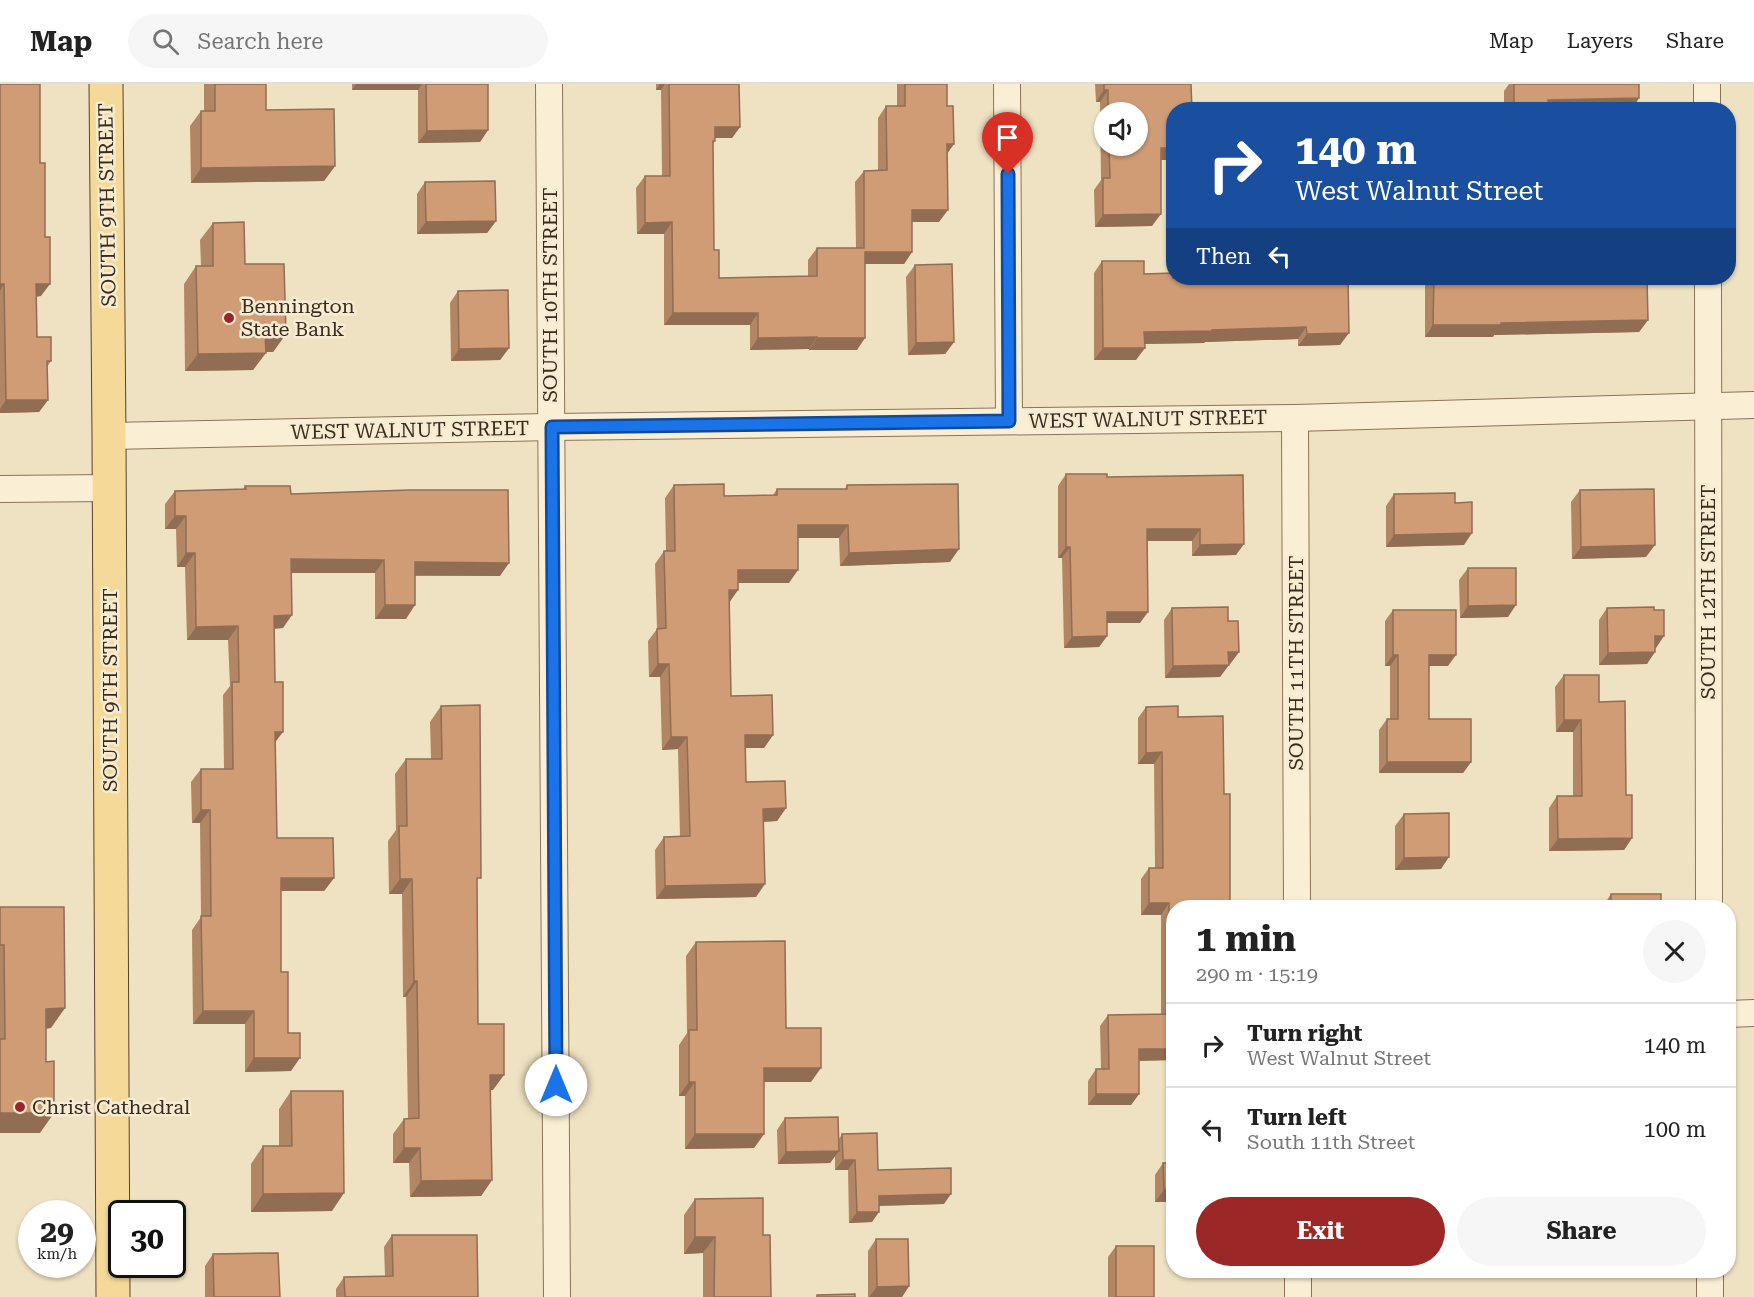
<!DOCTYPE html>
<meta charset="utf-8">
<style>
:root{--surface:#fff;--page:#f6f6f6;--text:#222;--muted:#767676;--line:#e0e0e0;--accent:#9b2726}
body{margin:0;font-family:"Roboto Serif",serif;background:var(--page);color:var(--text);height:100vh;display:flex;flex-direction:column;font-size:22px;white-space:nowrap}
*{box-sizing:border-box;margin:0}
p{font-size:20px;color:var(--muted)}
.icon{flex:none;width:33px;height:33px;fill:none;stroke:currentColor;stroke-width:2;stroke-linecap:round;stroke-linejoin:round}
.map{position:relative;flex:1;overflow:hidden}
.panel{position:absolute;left:1166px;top:816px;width:570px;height:378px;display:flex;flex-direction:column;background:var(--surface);border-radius:24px;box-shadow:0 2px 4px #0004}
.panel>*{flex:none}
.top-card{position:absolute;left:1166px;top:18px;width:570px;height:183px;border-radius:24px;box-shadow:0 2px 4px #0004;background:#1a4fa0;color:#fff;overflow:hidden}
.controls{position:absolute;left:1094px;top:18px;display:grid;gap:12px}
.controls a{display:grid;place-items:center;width:54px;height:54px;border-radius:50%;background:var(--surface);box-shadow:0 2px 4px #0004;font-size:30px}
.speed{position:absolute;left:18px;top:1116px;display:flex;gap:12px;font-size:30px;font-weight:700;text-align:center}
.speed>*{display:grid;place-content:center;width:78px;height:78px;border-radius:50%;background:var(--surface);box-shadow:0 2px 4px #0004;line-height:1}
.speed small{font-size:15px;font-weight:400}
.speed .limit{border:3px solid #111;border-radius:9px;background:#fff;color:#111}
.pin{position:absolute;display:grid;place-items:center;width:51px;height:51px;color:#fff;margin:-62px -26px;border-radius:50% 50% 50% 0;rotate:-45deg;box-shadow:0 0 6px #0007}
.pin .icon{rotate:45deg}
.me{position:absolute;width:66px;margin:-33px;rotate:0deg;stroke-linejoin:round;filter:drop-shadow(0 0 4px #0008)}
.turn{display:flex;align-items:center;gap:21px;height:126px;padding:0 30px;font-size:27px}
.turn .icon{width:78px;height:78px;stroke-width:2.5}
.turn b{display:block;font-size:42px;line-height:51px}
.then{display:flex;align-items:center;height:57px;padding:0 30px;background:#0003;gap:12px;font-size:22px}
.round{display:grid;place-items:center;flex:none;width:63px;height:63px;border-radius:32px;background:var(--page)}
.summary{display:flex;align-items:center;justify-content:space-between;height:102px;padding:0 30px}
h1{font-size:36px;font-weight:700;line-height:45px}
.primary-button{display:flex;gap:12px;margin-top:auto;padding:12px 30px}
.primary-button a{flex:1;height:69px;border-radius:36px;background:var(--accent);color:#fff;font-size:24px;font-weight:700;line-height:69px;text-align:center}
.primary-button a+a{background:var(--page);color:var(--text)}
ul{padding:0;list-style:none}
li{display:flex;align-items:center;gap:18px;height:84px;padding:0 30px;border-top:2px solid var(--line)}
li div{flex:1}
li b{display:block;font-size:22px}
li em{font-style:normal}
header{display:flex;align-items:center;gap:36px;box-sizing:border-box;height:84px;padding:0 30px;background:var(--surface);border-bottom:2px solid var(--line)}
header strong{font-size:28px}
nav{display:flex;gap:33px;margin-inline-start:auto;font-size:21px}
.search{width:420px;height:54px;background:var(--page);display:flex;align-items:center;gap:15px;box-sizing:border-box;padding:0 21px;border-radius:33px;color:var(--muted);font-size:22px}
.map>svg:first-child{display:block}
</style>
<header>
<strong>Map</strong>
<div class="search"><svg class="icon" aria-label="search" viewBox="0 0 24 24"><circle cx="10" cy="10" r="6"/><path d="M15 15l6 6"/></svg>Search here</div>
<nav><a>Map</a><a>Layers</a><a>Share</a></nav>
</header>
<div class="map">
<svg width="1754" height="1213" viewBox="0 0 1754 1213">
<rect width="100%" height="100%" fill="#efe2c2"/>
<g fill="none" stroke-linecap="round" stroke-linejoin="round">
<defs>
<g id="street">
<path d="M549 0 557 1213"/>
<path d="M1007 0 1009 337"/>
<path d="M1707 0V26"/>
<path d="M1708 194 1709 824"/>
<path d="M1295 334 1297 824"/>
<path d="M109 352 551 343 1295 334 1754 321"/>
<path d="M0 405 109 404"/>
<path d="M1728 930 1754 929"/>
<path d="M1298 1186V1213"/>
<path d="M1710 1186V1213"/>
</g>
<path id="primary" d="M106 0 109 352 113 1213"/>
</defs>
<use href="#street" stroke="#8a7358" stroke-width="28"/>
<use href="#primary" stroke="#57412d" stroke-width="35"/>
<use href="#street" stroke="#faefd5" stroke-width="26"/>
<use href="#primary" stroke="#f4d998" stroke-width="33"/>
</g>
<g fill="#b28665" fill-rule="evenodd">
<path d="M0 0 41 212 36 213 37 253 51 277 47 283 48 316 39 328 0 329Z"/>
<path d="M204 0H266V26L335 82 324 97 191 99 190 42 201 27H204Z"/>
<path d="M352 0H488V46L480 58 418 59V6H352Z"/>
<path d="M656 0H739L740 43 732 54H715V57L713 60 714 166 719 194 808 192V176L817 164H856L855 98 864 87 878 86V34L886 22H897V0H947V22L954 60 947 70 939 138H912V168L904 180H865L857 266H809V265L750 266V241H664V150H637L636 104 645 92H662L661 6H656Z"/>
<path d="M1095 0H1191L1173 26V76H1161L1152 142 1095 143 1094 106 1101 96 1100 18H1096ZM1104 28H1137V62H1104Z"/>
<path d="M1509 0H1639L1632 26H1504V7Z"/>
<path d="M425 98 496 137 487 149 417 150V110Z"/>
<path d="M213 139 245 180 286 250 273 268H265L253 286 185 287 184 200 196 182H201L200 156Z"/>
<path d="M1102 177 1144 190 1348 194 1340 261 1298 262V255L1205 258 1204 259 1145 260 1136 276H1094V189Z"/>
<path d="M915 181 954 258 945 270 908 271 906 193Z"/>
<path d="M1430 194H1647L1648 236 1639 248 1494 251 1493 253H1425V200Z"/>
<path d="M458 207 509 264 500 276 451 277 450 219Z"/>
<path d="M1066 390 1107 393 1243 391 1236 471 1192 472V457H1147L1140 539H1107V552L1099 563 1064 564 1062 474H1058V402Z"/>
<path d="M674 401 724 412 773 411 777 405H845L847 401 950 478 840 482 839 454H798L789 499H738L729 519 731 612 773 651 764 664H745L746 698 786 724 777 737 764 738 756 813 656 815 655 766 664 753H680L678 665 662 666 660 593H649L648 557 657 545 655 480 664 467H666L665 414Z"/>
<path d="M245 402 291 410 500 492H415L406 535H375V489H291L283 544 274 545 277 754 334 794 324 807H281V888L288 949 291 987 245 988V940H193L192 846 201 833 200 739H192L191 698 201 685H224L223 611 230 602 228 556H187L185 483H177L176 445H165V420L175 407 243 405Z"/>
<path d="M1580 406 1646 473 1572 475 1571 418Z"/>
<path d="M1394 410 1455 419 1464 461 1386 463V422Z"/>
<path d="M1468 484 1508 533 1460 534 1459 496Z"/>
<path d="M1172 524 1228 537 1239 568 1230 580H1229L1220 593 1165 594 1164 536Z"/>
<path d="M1607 524 1656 564H1655L1647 580 1599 581V536Z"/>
<path d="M1393 526 1448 582H1429V635L1471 678 1463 689H1379V646L1387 635H1390V582H1385V537Z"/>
<path d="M1564 591 1599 618 1626 711 1632 754 1624 766 1549 767V724L1557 712H1573V648H1556L1555 603Z"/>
<path d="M441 622 477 799 478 940 493 1006H490L492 1096 481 1112 410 1113 409 1079H393V1050L404 1035H408L406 913H403L402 810H389L388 757 396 746 395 690 406 675H431L430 638Z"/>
<path d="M1178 622 1173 824V976L1139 977V1010L1131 1021H1088V997L1096 985H1101L1100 942 1108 931 1161 930V831H1141V795L1149 784H1155L1154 680H1138V634L1146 623Z"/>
<path d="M1404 730 1441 785 1395 786V742Z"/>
<path d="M1611 810 1661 824H1603V822Z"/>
<path d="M0 823 51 944 46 945 40 1049H0Z"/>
<path d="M696 858 786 944 811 998H764V1050L754 1064 685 1065V1012H679V961L687 949 686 872Z"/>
<path d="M291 1007 332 1127 251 1128V1080L263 1062H279V1025Z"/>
<path d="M785 1034 839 1055 842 1050 878 1086 944 1120 879 1122 872 1138 849 1139 848 1086H835V1072L830 1079 778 1080 777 1046Z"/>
<path d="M1173 1077V1180L1171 1181 1170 1118H1155V1091L1163 1079H1171Z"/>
<path d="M695 1115 763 1151 771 1213H703V1169L684 1170V1131Z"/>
<path d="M392 1151 478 1213H336V1205L344 1193 385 1192 384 1163Z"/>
<path d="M876 1155 909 1202 902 1213H868V1167Z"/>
<path d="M1116 1162 1154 1213H1108V1173Z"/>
<path d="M213 1170 280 1213H205V1182Z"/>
</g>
<g fill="#916d53">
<path d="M356 0H422L418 6H352Z"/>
<path d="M660 0H665L661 6H656Z"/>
<path d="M1104 6H1108L1100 18H1096Z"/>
<path d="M1639 14 1632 26H1511L1514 21 1548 16Z"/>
<path d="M715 43H740L732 54H707Z"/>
<path d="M488 46 480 58 418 59 427 47Z"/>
<path d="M947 60H954L945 72Z"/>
<path d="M1161 64H1173V76H1153Z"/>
<path d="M335 82 324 97 191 99 201 84Z"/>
<path d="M912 126H948L939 138H904Z"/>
<path d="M1161 130 1152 142 1095 143 1103 131Z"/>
<path d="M496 137 487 149 417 150 426 138Z"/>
<path d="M672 138 664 150H637L645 139Z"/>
<path d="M865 168H912L904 180H856Z"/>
<path d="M0 200H4L0 207Z"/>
<path d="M36 200H50L41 212 27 213Z"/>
<path d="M673 229H758L750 241H664Z"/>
<path d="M1648 236 1639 248 1494 251 1493 253H1425L1433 241Z"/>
<path d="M1306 243 1298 255 1205 258 1204 259 1136 260 1144 248Z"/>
<path d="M1349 249 1340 261 1298 262 1307 250Z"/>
<path d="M286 250 273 268H253L265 251Z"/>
<path d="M817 253 809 265 750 266 758 254Z"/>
<path d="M817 254H865L857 266H809Z"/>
<path d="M954 258 945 270 908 271 916 259Z"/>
<path d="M509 264 500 276 451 277 459 265Z"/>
<path d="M1103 264H1145L1136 276H1094Z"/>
<path d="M266 269 253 286 185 287 198 270Z"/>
<path d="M6 316H48L39 328 0 329V325Z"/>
<path d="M175 432H186L176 445H165Z"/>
<path d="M798 441H848L839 454H789Z"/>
<path d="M1147 445H1200L1192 457H1139Z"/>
<path d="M1472 449 1464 461 1386 463 1394 451Z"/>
<path d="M1244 460 1236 471 1192 472 1200 461Z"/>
<path d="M1655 461 1646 473 1572 475 1581 463Z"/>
<path d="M1066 463H1070L1062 474H1058Z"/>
<path d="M959 465 950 478 840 482 849 469Z"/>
<path d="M186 469H195L185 483H177Z"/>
<path d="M291 475 384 476 375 489H282Z"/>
<path d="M415 478 509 479 500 492 406 491Z"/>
<path d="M738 486H798L789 499H729Z"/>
<path d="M729 506H738L729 519Z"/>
<path d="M385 521H415L406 535H375Z"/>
<path d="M1516 521 1508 533 1460 534 1468 522Z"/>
<path d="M1107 528H1148L1140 539H1099Z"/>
<path d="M292 531 283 544 265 545 274 532Z"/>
<path d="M238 542 228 556H187L196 543Z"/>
<path d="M1107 552 1099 563 1064 564 1072 553Z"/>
<path d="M1655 552H1664L1656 564H1646Z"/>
<path d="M1228 568H1239L1230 580H1220Z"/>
<path d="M1655 568 1647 580 1599 581 1608 569Z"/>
<path d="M1393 571H1398L1390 582H1385Z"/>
<path d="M1429 571H1456L1448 582H1421Z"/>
<path d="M658 580H669L660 593H649Z"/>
<path d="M1229 581 1220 593 1165 594 1173 582Z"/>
<path d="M1564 636H1581L1573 648H1556Z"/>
<path d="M275 648H283L273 661Z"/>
<path d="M745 651H773L764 664H735Z"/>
<path d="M671 653H687L678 665 662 666Z"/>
<path d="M1162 668 1154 680H1138L1146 669Z"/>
<path d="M1387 678H1471L1463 689H1379Z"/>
<path d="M786 724 777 737 754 738 763 725Z"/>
<path d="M201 726H210L200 739H192Z"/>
<path d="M1632 754 1624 766 1549 767 1558 755Z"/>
<path d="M1449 773 1441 785 1395 786 1404 774Z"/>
<path d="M281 794H334L324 807H272Z"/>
<path d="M400 795H412L402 810H389Z"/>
<path d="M765 800 756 813 656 815 665 802Z"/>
<path d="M1149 819H1169L1161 831H1141Z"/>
<path d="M414 897H417L406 913H403Z"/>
<path d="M65 924 51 944 32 945 46 925Z"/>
<path d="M203 927H254L245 940H193Z"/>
<path d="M1139 965H1173V976L1131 977Z"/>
<path d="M254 974H300L291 987 245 988Z"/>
<path d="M764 984H821L811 998H754Z"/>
<path d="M490 991H504L493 1006 479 1007Z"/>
<path d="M689 998H695L685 1012H679Z"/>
<path d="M1096 1010H1139L1131 1021H1088Z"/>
<path d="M0 1029H54L40 1049H0Z"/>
<path d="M695 1050H764L754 1064 685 1065Z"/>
<path d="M404 1064H420L409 1079H393Z"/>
<path d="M839 1067 830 1079 778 1080 786 1068Z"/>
<path d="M843 1076H855L848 1086H835Z"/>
<path d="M492 1096 481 1112 410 1113 421 1097Z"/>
<path d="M1164 1106H1173V1114L1170 1118H1155Z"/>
<path d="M344 1109 332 1127 251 1128 263 1110Z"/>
<path d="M951 1110 944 1120 871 1122 879 1112Z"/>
<path d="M857 1128H879L872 1138 849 1139Z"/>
<path d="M695 1153H715L703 1169 684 1170Z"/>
<path d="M909 1202 902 1213H869L877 1203Z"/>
</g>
<g fill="#cf9c76" stroke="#916d53" stroke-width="1.5">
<path d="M0 0H40V79H45V153H50V200H36L37 253H51V277H47L48 316H6L4 200H0Z"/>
<path d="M215 0H266V26L334 25 335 82 201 84V27H215Z"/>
<path d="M426 0H488V46L427 47Z"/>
<path d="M669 0H739L740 43H715V57H713L714 166H719V194L817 192V164H864V87L887 86 886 22H905V0H947V22H953L954 60H947L948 126H912V168H865V254H817V253L758 254V229H673L672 138 645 139V92H670Z"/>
<path d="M1104 0H1191L1192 26H1173V64H1161V130L1103 131V94H1110L1109 62H1137V28H1108V6H1104Z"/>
<path d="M1514 0H1639V14L1548 16V20L1514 21Z"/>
<path d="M1323 22V26H1265V24Z"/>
<path d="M495 97 496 137 426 138 425 98Z"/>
<path d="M244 138 245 180H284L286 250 265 251 266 269 198 270 196 182H213V139Z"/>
<path d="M1102 177H1144V190L1173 189V194H1348L1349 249 1307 250 1306 243 1212 246V247L1144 248 1145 264H1103Z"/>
<path d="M952 180 954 258 916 259 915 181Z"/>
<path d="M1434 194H1647L1648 236 1501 239V241H1433Z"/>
<path d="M508 206 509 264 459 265 458 207Z"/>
<path d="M1066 390H1107V393L1243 391 1244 460 1200 461V445H1147L1148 528H1107V552L1072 553 1070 463H1066Z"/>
<path d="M724 400V412L777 411V405H847V401L958 400 959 465 849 469 848 441H798V486H738V506H729L731 612 772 611 773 651H745L746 698 785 697 786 724 763 725 765 800 665 802 664 753 690 752 687 653H671L669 580H658L657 545 666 544 664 467H675L674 401Z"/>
<path d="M245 402H290L291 410 409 406H508L509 479 415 478V521H385L384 476 291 475 292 531 274 532 275 598H283V648H275L277 754H333L334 794H281V888H288V949H300V974H254V927H203L201 832H211L210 726H201V685H233L232 598H239L238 542 196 543 195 469H186V432H175V407L246 405Z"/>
<path d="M1654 405 1655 461 1581 463 1580 406Z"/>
<path d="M1455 409V419L1472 418V449L1394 451V410Z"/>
<path d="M1468 484H1516V521L1468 522Z"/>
<path d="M1228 523V537H1238L1239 568H1228L1229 581 1173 582 1172 524Z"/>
<path d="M1654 523V526H1664V552H1655V568L1608 569 1607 524Z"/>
<path d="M1393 526H1456V571H1429V635H1471V678H1387V635H1398V571H1393Z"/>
<path d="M1564 591H1599V618L1625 617 1626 711H1632V754L1558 755 1557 712H1582L1581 636H1564Z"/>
<path d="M480 621 481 794H477L478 940H504V991H490L492 1096 421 1097 420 1064H404V1035L419 1034 417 897H414L412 795H400L399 742H407L406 675H442L441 622Z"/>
<path d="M1178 622V633L1223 632 1224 710H1230V824H1173V965H1139V1010H1096V985H1109L1108 931 1169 930V819H1149V784H1163L1162 668 1146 669V623Z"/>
<path d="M1449 729V773L1404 774V730Z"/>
<rect x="1611" y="810" width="50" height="14"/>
<path d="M0 823H64L65 924 46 925V978L54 977V1029H0V955H5L4 861H0Z"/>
<path d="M785 857 786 944H821V984H764V1050H695V998H689V946H697L696 858Z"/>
<path d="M291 1007H343L344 1109 263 1110V1062H292Z"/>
<path d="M838 1033 839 1067 786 1068 785 1034Z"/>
<path d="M877 1049 878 1086 951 1084V1110L879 1112V1128H857L855 1076H843L842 1050Z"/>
<path d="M1163 1079H1173V1106H1164Z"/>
<path d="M763 1114V1151H770L771 1213H714L715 1153H695V1115Z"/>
<path d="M392 1151H477L478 1213H345L344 1193 393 1192Z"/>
<path d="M876 1155H908L909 1202 877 1203Z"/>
<rect x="1116" y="1162" width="38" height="51"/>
<path d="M278 1169 280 1213H214L213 1170Z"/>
<path d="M855 1210V1213H817V1211Z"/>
</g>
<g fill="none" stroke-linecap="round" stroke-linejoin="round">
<defs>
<path id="route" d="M556 1001 552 343 1009 337 1008 90"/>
</defs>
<use href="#route" stroke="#114b97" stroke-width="15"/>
<use href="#route" stroke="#1a73e8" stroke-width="10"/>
</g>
<g fill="#9b2726" stroke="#f7ecd2" stroke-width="2">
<circle cx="229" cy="234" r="6"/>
<circle cx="20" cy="1023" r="6"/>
</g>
<g text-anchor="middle" stroke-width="5" stroke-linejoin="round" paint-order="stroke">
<g font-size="20" fill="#392b1d" stroke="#f7ecd2">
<text transform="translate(107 121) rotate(-91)" y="7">SOUTH 9TH STREET</text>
<text transform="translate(550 211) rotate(-90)" y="7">SOUTH 10TH STREET</text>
<text transform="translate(1148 335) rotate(-1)" y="7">WEST WALNUT STREET</text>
<text transform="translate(410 346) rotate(-1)" y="7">WEST WALNUT STREET</text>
<text transform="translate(1708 508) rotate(-90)" y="7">SOUTH 12TH STREET</text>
<text transform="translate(1296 579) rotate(-90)" y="7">SOUTH 11TH STREET</text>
<text transform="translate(110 606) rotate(-90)" y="7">SOUTH 9TH STREET</text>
</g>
<g font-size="20" fill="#392b1d" stroke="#f7ecd2" text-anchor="start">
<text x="241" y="229">Bennington<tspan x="241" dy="23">State Bank</tspan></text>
<text x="32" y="1030">Christ Cathedral</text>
</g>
</g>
</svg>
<div class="controls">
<a><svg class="icon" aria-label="sound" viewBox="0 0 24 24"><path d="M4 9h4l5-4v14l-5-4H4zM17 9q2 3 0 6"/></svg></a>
</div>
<div class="speed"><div>29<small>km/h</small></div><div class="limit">30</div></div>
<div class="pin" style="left:1008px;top:90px;background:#d93025"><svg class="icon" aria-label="arrive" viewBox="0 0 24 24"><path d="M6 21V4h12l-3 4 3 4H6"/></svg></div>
<svg class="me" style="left:556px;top:1001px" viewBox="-20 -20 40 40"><circle r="19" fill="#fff"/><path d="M0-13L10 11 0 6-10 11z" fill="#1a73e8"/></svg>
<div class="top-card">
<div class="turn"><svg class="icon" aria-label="right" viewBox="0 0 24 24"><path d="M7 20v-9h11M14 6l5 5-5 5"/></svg><div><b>140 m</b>West Walnut Street</div></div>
<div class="then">Then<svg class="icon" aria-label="left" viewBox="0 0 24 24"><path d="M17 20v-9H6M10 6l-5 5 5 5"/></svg></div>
</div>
<section class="panel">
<div class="summary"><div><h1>1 min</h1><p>290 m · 15:19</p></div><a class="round"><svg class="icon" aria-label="close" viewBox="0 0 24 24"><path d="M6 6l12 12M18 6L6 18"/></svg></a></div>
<ul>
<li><svg class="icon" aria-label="right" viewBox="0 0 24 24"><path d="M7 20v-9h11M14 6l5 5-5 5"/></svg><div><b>Turn right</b><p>West Walnut Street</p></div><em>140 m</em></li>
<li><svg class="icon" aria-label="left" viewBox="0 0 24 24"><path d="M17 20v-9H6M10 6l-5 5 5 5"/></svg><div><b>Turn left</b><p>South 11th Street</p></div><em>100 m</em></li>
</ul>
<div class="primary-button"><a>Exit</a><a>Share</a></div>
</section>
</div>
